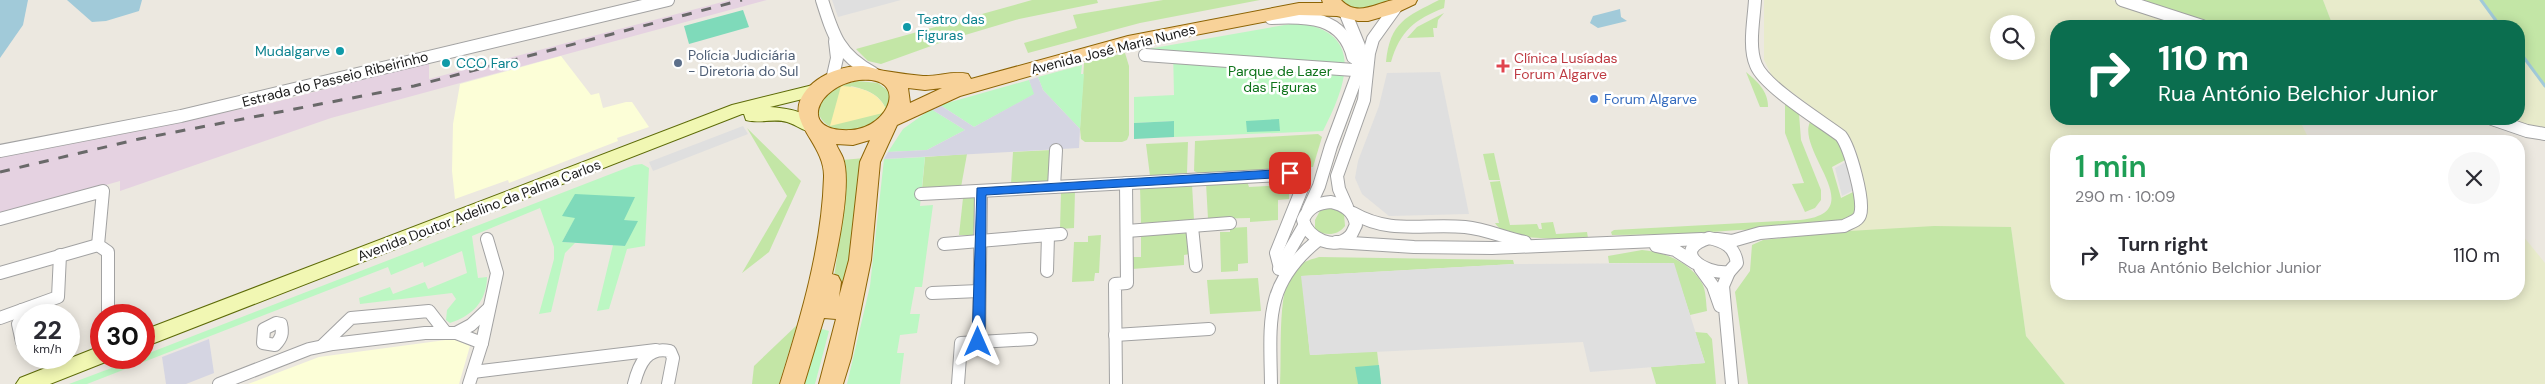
<!DOCTYPE html>
<meta charset="utf-8">
<style>
:root{--surface:#fff;--page:#f7f7f7;--text:#2b2b33;--muted:#7c7c81}
body{margin:0;font-family:"DM Sans",sans-serif;background:var(--page);color:var(--text);height:100vh;display:flex;flex-direction:column;font-size:19px;white-space:nowrap}
*{box-sizing:border-box;margin:0}
p{font-size:16px;color:var(--muted)}
.icon{flex:none;width:28px;height:28px;fill:none;stroke:currentColor;stroke-width:2;stroke-linecap:round;stroke-linejoin:round}
.map{position:relative;flex:1;overflow:hidden}
.details{position:absolute;left:2050px;top:135px;width:475px;height:165px;display:flex;flex-direction:column;background:var(--surface);border-radius:20px;box-shadow:0 2px 12px #0003}
.details>*{flex:none}
.banner{position:absolute;left:2050px;top:20px;width:475px;height:105px;border-radius:20px;box-shadow:0 2px 12px #0003;background:#0b6e4f;color:#fff;overflow:hidden}
.buttons{position:absolute;left:1990px;top:15px;display:grid;gap:10px}
.buttons a{display:grid;place-items:center;width:45px;height:45px;border-radius:50%;background:var(--surface);box-shadow:0 2px 12px #0003;font-size:25px}
.speed{position:absolute;left:15px;top:304px;display:flex;gap:10px;font-size:25px;font-weight:700;text-align:center}
.speed>*{display:grid;place-content:center;width:65px;height:65px;border-radius:50%;background:var(--surface);box-shadow:0 2px 12px #0003;line-height:1}
.speed small{font-size:12px;font-weight:400}
.speed .limit{border:8px solid #d22;background:#fff;color:#111}
.pin{position:absolute;display:grid;place-items:center;width:42px;height:42px;color:#fff;margin:-21px;border-radius:10px;box-shadow:0 2px 8px #0006}
.me{position:absolute;width:55px;margin:-28px;rotate:0deg;stroke-linejoin:round;filter:drop-shadow(0 0 4px #0008)}
.turn{display:flex;align-items:center;gap:18px;height:105px;padding:0 25px;font-size:22px}
.turn .icon{width:65px;height:65px;stroke-width:2.5}
.turn b{display:block;font-size:35px;line-height:42px}
.round{display:grid;place-items:center;flex:none;width:52px;height:52px;border-radius:26px;background:var(--page)}
.head{display:flex;align-items:center;justify-content:space-between;height:85px;padding:0 25px}
h1{font-size:30px;font-weight:600;line-height:38px;color:#1e9e55}
ul{padding:0;list-style:none}
li{display:flex;align-items:center;gap:15px;height:70px;padding:0 25px}
li div{flex:1}
li b{display:block;font-size:19px}
li em{font-style:normal}
.map>svg:first-child{display:block}
</style>
<div class="map">
<svg width="2545" height="384" viewBox="0 0 2545 384">
<rect width="100%" height="100%" fill="#ece8e0"/>
<path fill="#e5d2e1" d="M730 0H767L331 118 120 191V181L0 215V155L268 104 429 62V79Z"/>
<g fill="#fcfed7">
<path d="M561 56 591 95 599 93 603 108 626 102H632L649 127 617 138 618 141 509 183 508 180 455 199 452 171 453 124 460 84Z"/>
<path d="M453 339 470 346 459 384H248L319 357Z"/>
</g>
<g fill="#e8ebcb" fill-rule="evenodd">
<path d="M1764 0H2112L2203 26H2056V119H2299L2310 141H2056V294H2519V231L2545 263V384H2065L2026 336 2011 227 1849 231 1863 219 1866 203 1856 150 1845 132 1773 78 1764 60ZM1999 24H2026V51H1999Z"/>
<path d="M2323 0H2481L2500 26H2333Z"/>
<path d="M2519 51 2545 86V134L2492 119H2519Z"/>
</g>
<g fill="#c3e6a6" fill-rule="evenodd">
<path d="M1032 0H1097L1098 3 1019 19 945 41 881 64 868 61 856 49Z"/>
<path d="M1163 0H1260L1140 23 1028 53 1024 43 1077 28 1073 15Z"/>
<path d="M1338 0H1394C1371 10 1359 15 1338 0Z"/>
<path d="M1439 0H1445L1444 8C1415 19 1400 31 1391 62H1386C1390 22 1406 17 1439 0Z"/>
<path d="M2135 0H2323L2333 26H2222Z"/>
<path d="M2481 0H2545V86L2519 51V26H2500Z"/>
<path d="M1444 13 1438 20 1437 28H1433L1434 37 1407 38 1417 27Z"/>
<path d="M1125 53 1129 66V135L1127 140 1122 142H1085L1081 139 1080 129 1084 63Z"/>
<path d="M1746 72C1757 81 1768 91 1768 107H1760Z"/>
<path d="M858 81 878 83 891 93 887 115C879 120 869 128 859 131 844 135 826 129 819 115 819 93 839 85 858 81ZM850 86C866 89 882 95 887 112Z"/>
<path d="M1787 103 1797 110 1799 114 1801 140 1821 190V200L1815 208 1805 212 1792 184 1804 183 1785 133V104Z"/>
<path d="M1810 122 1840 139 1847 159 1832 167 1841 198 1855 191 1856 220 1825 228 1738 230 1686 234 1612 235 1611 232 1614 230 1800 220C1872 213 1796 152 1810 122Z"/>
<path d="M747 128 801 181 769 252 742 273 787 196Z"/>
<path d="M1318 134 1322 137 1313 167 1198 173 1194 171 1195 141Z"/>
<path d="M1188 142 1187 173 1150 176 1146 144Z"/>
<path d="M1052 150 1049 182 1011 184 1013 152Z"/>
<path d="M1494 153 1500 180H1489L1483 154Z"/>
<path d="M967 154 961 187 922 189 925 157Z"/>
<path d="M865 158 845 296 831 299 838 250 836 236 842 160Z"/>
<path d="M1247 181 1249 187 1289 185V199L1278 200V220L1250 222V218L1208 219 1206 183Z"/>
<path d="M1500 181 1510 225 1537 224 1539 229H1542L1541 223 1553 222 1556 234 1587 232 1588 238C1568 238 1506 243 1495 223H1499L1490 182Z"/>
<path d="M1192 184 1194 220 1141 223 1140 187Z"/>
<path d="M1075 191 1074 228 1060 229 1061 192Z"/>
<path d="M977 197 973 235H959L963 198Z"/>
<path d="M1332 206 1344 214 1345 226C1337 236 1326 236 1315 230V220L1321 209Z"/>
<path d="M1934 226 2011 227 2026 336 2065 384H1748L1735 292 1750 271 1752 245 1763 240 1849 231Z"/>
<path d="M1247 227 1248 263 1238 264V271L1221 272 1220 232H1230V228Z"/>
<path d="M1188 233 1190 254 1184 255V265L1132 269V257H1141V236Z"/>
<path d="M1101 235 1099 273H1095L1094 281 1072 282 1074 242H1088V236Z"/>
<path d="M1642 250C1664 252 1690 262 1702 283 1706 290 1706 303 1707 311L1690 315 1673 263H1609L1608 256Z"/>
<path d="M1319 257 1513 260 1514 264 1302 276 1310 355 1377 351 1381 384H1280C1282 356 1277 294 1292 272 1298 263 1309 260 1319 257Z"/>
<path d="M1258 278 1261 311 1210 314 1207 280Z"/>
<path d="M797 325 779 384H752L754 366Z"/>
<path d="M1695 332 1707 333 1712 339 1716 384H1656L1651 367 1705 363Z"/>
</g>
<path fill="#fcefae" d="M841 86C861 87 880 92 887 112L830 126Z"/>
<g fill="#bcf7c3">
<path d="M1296 23C1367 31 1346 86 1323 131L1174 137V121L1134 123V97L1174 95 1173 50 1148 49Z"/>
<path d="M1082 65 1081 74H1084L1080 129 1043 90 1038 77Z"/>
<path d="M1029 80 1035 94 974 127 940 105Z"/>
<path d="M931 109 965 130 927 150 888 152 903 129Z"/>
<path d="M925 157 920 206 933 205 922 287H915L910 314H920L917 333 900 335 897 353H904L900 384H847L870 286 884 159Z"/>
<path d="M642 164 649 168 645 246 627 249 609 309 597 311 613 245 625 246 637 221 562 217H576L562 242 575 243 565 253 551 312 539 314 554 259V247L540 208 472 236 478 278 487 277C487 301 472 316 450 323L446 320 447 310 456 299 452 293 360 304 359 298 390 287 393 294 425 282 428 289 467 273 462 251 424 267 423 262 391 275 388 267 87 384H69L138 358H144V355L634 165Z"/>
<path d="M822 329 829 331 815 384H802L818 331Z"/>
</g>
<g fill="#7fdaba">
<path d="M743 10 749 27 689 44 684 26Z"/>
<path d="M1279 119 1280 131 1247 132 1246 121Z"/>
<path d="M1174 121V137L1134 139V123Z"/>
<path d="M575 194 635 197 624 220 638 221 625 246 562 242 575 218 562 216Z"/>
<path d="M1379 365 1381 384H1358L1355 367Z"/>
</g>
<g fill="#dfdfdf">
<path d="M832 0H901L838 17Z"/>
<path d="M1440 72 1469 214 1389 216 1362 194 1355 178 1358 161 1379 106 1387 73Z"/>
<path d="M743 126 748 134 653 171 649 162Z"/>
<path d="M1849 160 1856 189 1842 196 1835 168Z"/>
<path d="M1674 263 1705 363 1590 372 1583 342 1310 355 1301 276 1514 264Z"/>
</g>
<g fill="#d5d5e2">
<path d="M1038 77 1043 90 1080 129 1079 148 884 159 888 152 927 150 965 130 931 109 940 105 974 127 1034 94 1029 80Z"/>
<path d="M209 339 214 373 186 384H166L162 357Z"/>
</g>
<g fill="#a1cad9">
<path d="M0 0H28L23 25 0 58Z"/>
<path d="M67 0H142L139 11 106 21 92 22Z"/>
<path d="M1620 9 1621 17 1627 21 1598 28 1590 23 1593 16Z"/>
</g>
<g fill="none" stroke-linecap="round" stroke-linejoin="round">
<g stroke="#a1cad9" stroke-width="3">
<path d="M2481 0 2500 26"/>
<path d="M2519 51 2545 86"/>
</g>
<defs>
<g id="minor">
<path d="M822 0C833 35 839 55 873 73"/>
<path d="M2122 0 2202 26"/>
<path d="M1271 18C1307 16 1343 16 1353 57"/>
<path d="M1145 55 1354 70"/>
<path d="M832 80 837 58 835 41"/>
<path d="M2492 119 2527 131 2545 134"/>
<path d="M0 151 181 116 668 0"/>
<path d="M1054 187 1056 150"/>
<path d="M921 194 1299 174 1304 180 1303 186 1276 253 1280 268"/>
<path d="M1331 202C1344 205 1354 211 1356 225 1354 228 1353 233 1350 236 1335 251 1308 239 1303 220 1308 207 1318 203 1331 202Z"/>
<path d="M1347 207 1339 189 1337 176 1364 100 1369 53 1373 39 1396 7"/>
<path d="M1308 210 1319 186 1331 146 1357 76 1359 46 1345 12"/>
<path d="M1353 213C1391 235 1424 223 1465 227 1486 229 1505 238 1525 242"/>
<path d="M0 219 103 191 98 245 108 252V315"/>
<path d="M1192 227 1196 266"/>
<path d="M1127 231 1230 223"/>
<path d="M1709 238C1724 241 1735 247 1737 263L1729 272C1703 275 1670 250 1709 238Z"/>
<path d="M1717 239 1732 241 1760 233 1844 226C1849 223 1858 221 1860 215 1865 201 1850 148 1841 136 1821 121 1764 86 1756 65 1748 47 1754 19 1755 0"/>
<path d="M1336 242 1414 247 1492 248 1702 239"/>
<path d="M944 244 1061 234"/>
<path d="M1656 246 1675 250 1695 263"/>
<path d="M1700 268 1713 286 1720 306"/>
<path d="M1279 269 1304 226"/>
<path d="M1047 271 1048 235"/>
<path d="M1729 272 1723 286 1732 384"/>
<path d="M0 273 98 245"/>
<path d="M932 293 979 291"/>
<path d="M22 310 23 316 18 324 22 342 26 344"/>
<path d="M0 318 58 297 60 255"/>
<path d="M276 323 281 324C283 333 282 338 275 345L263 343 264 329Z"/>
<path d="M456 333 471 325 489 308"/>
<path d="M1115 335 1209 329"/>
<path d="M979 342 1031 339"/>
<path d="M323 345 351 318 429 311 446 333"/>
<path d="M473 372 656 350"/>
<path d="M219 384 309 349 333 344 425 333H456L482 343"/>
<path d="M469 384 482 343 497 273 487 239"/>
<path d="M634 384C639 364 647 346 670 351L673 358 668 384"/>
<path d="M958 384 961 343 979 342 981 191"/>
<path d="M1116 384 1115 284 1127 283 1126 183"/>
<path d="M1271 384C1270 320 1264 284 1318 240"/>
</g>
<g id="secondary">
<path d="M817 84 823 86 826 90 823 94 770 107C785 108 812 112 820 126L817 131C805 134 798 125 787 122 773 118 759 124 746 120L744 114H742L144 347V330L732 105Z"/>
<path d="M101 346V358H110L108 361 50 384H16L20 378Z"/>
</g>
<path id="primary" d="M1322 0H1341C1357 17 1374 4 1393 0 1400 0 1410 0 1417 0L1415 4 1396 13 1368 21H1358L1337 16 1299 15 1128 48 960 96 897 125 880 162 871 260 851 358 843 384H819L836 319 824 318 804 384H780C801 317 822 247 824 177 825 146 791 126 800 101 809 78 840 65 863 66 871 67 878 70 885 71 898 73 911 75 923 76 938 77 953 70 968 74L971 79 1128 36 1299 3H1323ZM859 80C910 75 890 128 851 130 797 133 816 86 859 80ZM908 88 925 90 942 88 910 103ZM870 140 860 162 849 260 839 297 841 282 838 276 832 274C838 247 852 183 843 158 841 153 838 149 836 144L853 145Z"/>
</defs>
<use href="#minor" stroke="#a2a2a2" stroke-width="14"/>
<use href="#secondary" stroke="#5d6b08" stroke-width="2"/>
<use href="#primary" stroke="#8d6405" stroke-width="2"/>
<use href="#minor" stroke="#fff" stroke-width="12"/>
<use href="#secondary" fill="#f1f7b3" fill-rule="evenodd"/>
<use href="#primary" fill="#f8d299" fill-rule="evenodd"/>
<path stroke="#696969" stroke-width="3" stroke-dasharray="10 10" stroke-linecap="butt" d="M0 172 139 139 414 86 742 0"/>
</g>
<path fill="#1a73e8" stroke="#114b97" d="M1290 169 1295 173 1290 177 986 195 985 342 978 347 974 345 972 342 977 188Z"/>
<g fill="#0f9aa8" stroke="#fff" stroke-width="2">
<circle cx="907" cy="27" r="5"/>
<circle cx="340" cy="51" r="5"/>
<circle cx="446" cy="63" r="5"/>
</g>
<circle fill="#5c6f8a" stroke="#fff" stroke-width="2" cx="678" cy="63" r="5"/>
<path fill="#e0444e" stroke="#fff" stroke-width="2" d="M1500.5 58.5h5v5h5v5h-5v5h-5v-5h-5v-5h5z"/>
<circle fill="#3f7fe0" stroke="#fff" stroke-width="2" cx="1594" cy="99" r="5"/>
<g text-anchor="middle" stroke-width="5" stroke-linejoin="round" paint-order="stroke">
<g font-size="14" fill="#0d838f" stroke="#fff" text-anchor="start">
<text x="917" y="24">Teatro das<tspan x="917" dy="16">Figuras</tspan></text>
<text x="330" y="56" text-anchor="end">Mudalgarve</text>
<text x="456" y="68">CCO Faro</text>
</g>
<g font-size="14" fill="#1b1b1b" stroke="#fff">
<text transform="translate(1113 49) rotate(-14)" y="5">Avenida José Maria Nunes</text>
<text transform="translate(335 79) rotate(-14)" y="5">Estrada do Passeio Ribeirinho</text>
<text transform="translate(479 210) rotate(-21)" y="5">Avenida Doutor Adelino da Palma Carlos</text>
</g>
<g font-size="14" fill="#4e5e75" stroke="#fff" text-anchor="start">
<text x="688" y="60">Polícia Judiciária<tspan x="688" dy="16">- Diretoria do Sul</tspan></text>
</g>
<g font-size="14" fill="#be3a42" stroke="#fff" text-anchor="start">
<text x="1514" y="63">Clínica Lusíadas<tspan x="1514" dy="16">Forum Algarve</tspan></text>
</g>
<g font-size="14" fill="#0e731a" stroke="#fff">
<text x="1280" y="76">Parque de Lazer<tspan x="1280" dy="16">das Figuras</tspan></text>
</g>
<g font-size="14" fill="#366cbe" stroke="#fff" text-anchor="start">
<text x="1604" y="104">Forum Algarve</text>
</g>
</g>
</svg>
<div class="buttons">
<a><svg class="icon" aria-label="search" viewBox="0 0 24 24"><circle cx="10" cy="10" r="6"/><path d="M15 15l6 6"/></svg></a>
</div>
<div class="speed"><div>22<small>km/h</small></div><div class="limit">30</div></div>
<div class="pin" style="left:1290px;top:173px;background:#d93025"><svg class="icon" aria-label="arrive" viewBox="0 0 24 24"><path d="M6 21V4h12l-3 4 3 4H6"/></svg></div>
<svg class="me" style="left:978px;top:342px" viewBox="-20 -20 40 40"><path d="M0-17L14 15 0 8-14 15z" fill="#1a73e8" stroke="#fff" stroke-width="4"/></svg>
<div class="banner">
<div class="turn"><svg class="icon" aria-label="right" viewBox="0 0 24 24"><path d="M7 20v-9h11M14 6l5 5-5 5"/></svg><div><b>110 m</b>Rua António Belchior Junior</div></div>
</div>
<section class="details">
<div class="head"><div><h1>1 min</h1><p>290 m · 10:09</p></div><a class="round"><svg class="icon" aria-label="close" viewBox="0 0 24 24"><path d="M6 6l12 12M18 6L6 18"/></svg></a></div>
<ul>
<li><svg class="icon" aria-label="right" viewBox="0 0 24 24"><path d="M7 20v-9h11M14 6l5 5-5 5"/></svg><div><b>Turn right</b><p>Rua António Belchior Junior</p></div><em>110 m</em></li>
</ul>
</section>
</div>
